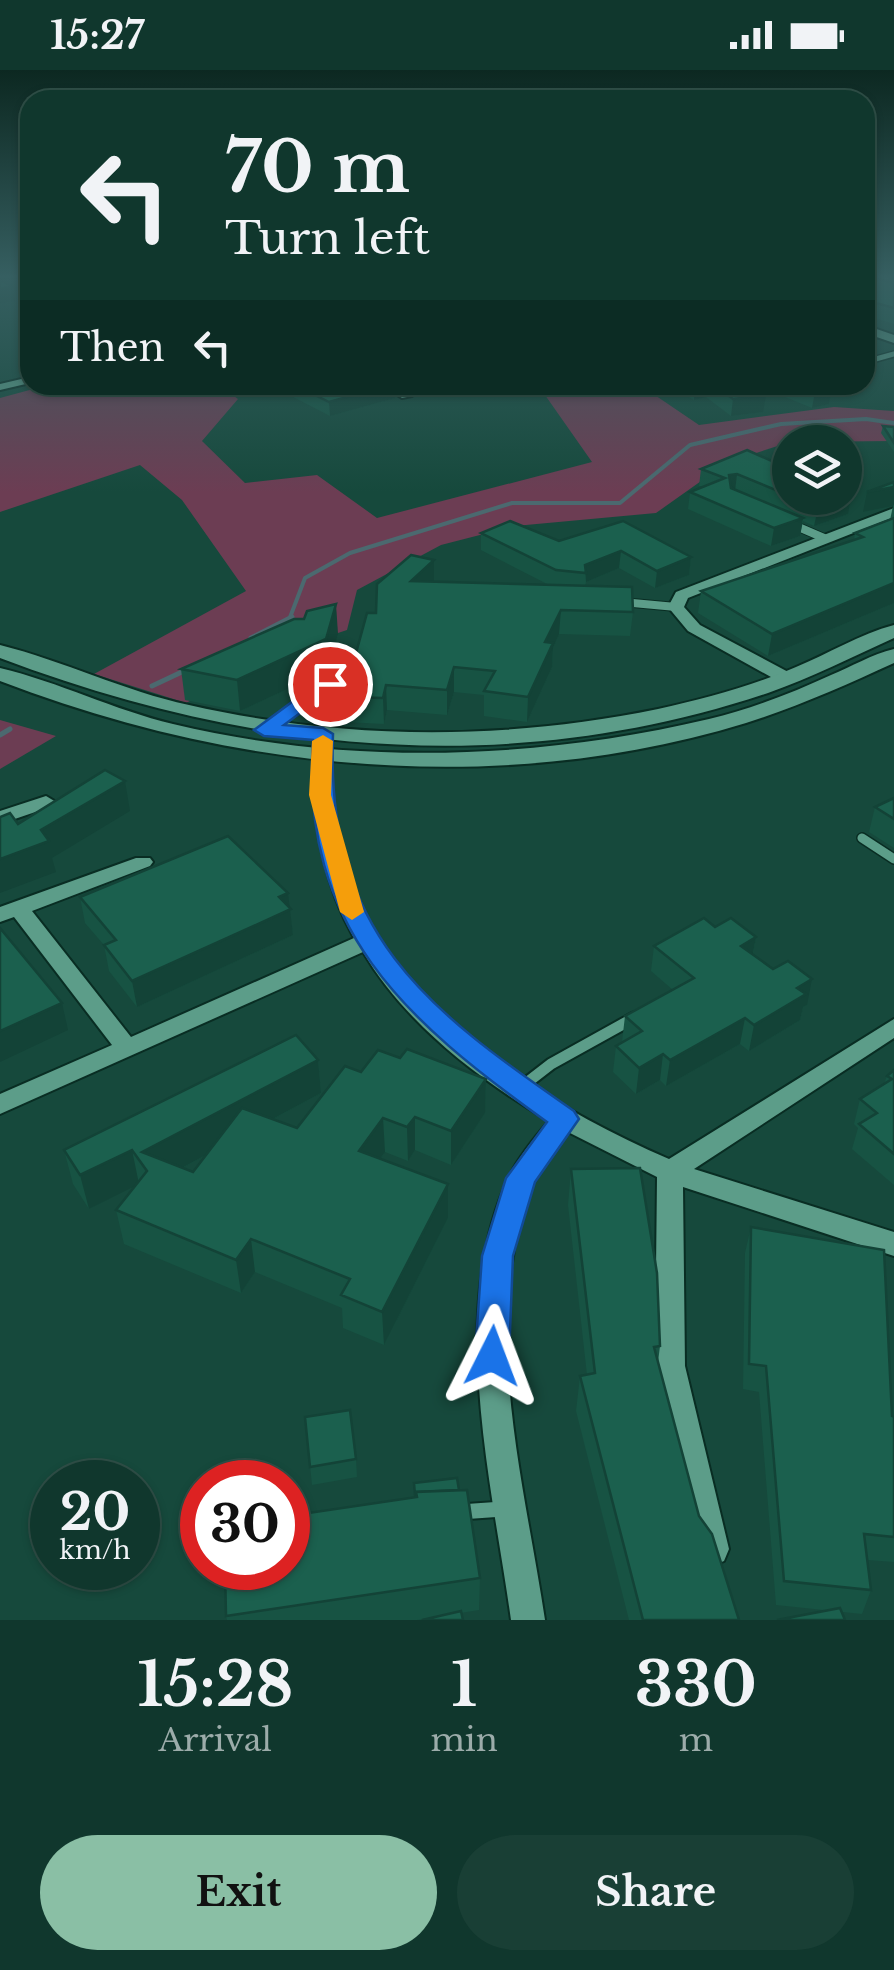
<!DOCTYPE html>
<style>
:root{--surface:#10372d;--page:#193f35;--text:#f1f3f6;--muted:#9cacaa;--line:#305149;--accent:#8abfa5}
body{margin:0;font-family:"Libre Baskerville",serif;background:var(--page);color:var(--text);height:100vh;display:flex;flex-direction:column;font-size:38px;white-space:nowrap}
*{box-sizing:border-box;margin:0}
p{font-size:32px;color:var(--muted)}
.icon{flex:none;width:55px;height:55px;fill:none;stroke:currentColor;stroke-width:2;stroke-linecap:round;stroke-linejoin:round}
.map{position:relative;height:1550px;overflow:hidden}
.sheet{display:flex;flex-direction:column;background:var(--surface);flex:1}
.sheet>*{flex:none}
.hud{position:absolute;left:20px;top:20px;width:855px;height:305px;border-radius:30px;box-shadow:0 2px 8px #0004,0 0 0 2px var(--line);background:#10372d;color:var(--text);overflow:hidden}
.fabs{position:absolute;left:772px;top:355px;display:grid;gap:20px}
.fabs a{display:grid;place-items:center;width:90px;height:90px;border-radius:50%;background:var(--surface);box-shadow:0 2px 8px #0004,0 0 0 2px var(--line);font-size:50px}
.speed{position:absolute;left:30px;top:1390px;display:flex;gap:20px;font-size:50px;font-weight:700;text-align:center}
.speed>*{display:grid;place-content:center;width:130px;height:130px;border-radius:50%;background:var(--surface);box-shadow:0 2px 8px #0004,0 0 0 2px var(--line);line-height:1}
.speed small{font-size:25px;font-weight:400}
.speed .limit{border:15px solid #d22;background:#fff;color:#111}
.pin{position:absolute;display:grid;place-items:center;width:85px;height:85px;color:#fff;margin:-42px;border:5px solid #fff;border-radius:50%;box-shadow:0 2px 10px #0007}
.me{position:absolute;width:110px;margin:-55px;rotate:3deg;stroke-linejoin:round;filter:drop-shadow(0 0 8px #0008)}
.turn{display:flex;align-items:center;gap:35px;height:210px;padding:0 40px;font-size:45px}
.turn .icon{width:130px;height:130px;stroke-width:2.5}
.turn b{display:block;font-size:70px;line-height:85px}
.then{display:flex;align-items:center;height:95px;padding:0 40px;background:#0003;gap:20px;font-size:38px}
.eta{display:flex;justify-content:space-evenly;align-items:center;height:170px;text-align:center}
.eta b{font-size:60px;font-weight:800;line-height:70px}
.primary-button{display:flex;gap:20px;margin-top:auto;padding:20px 40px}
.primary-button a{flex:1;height:115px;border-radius:60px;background:var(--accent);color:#111;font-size:40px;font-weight:800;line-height:115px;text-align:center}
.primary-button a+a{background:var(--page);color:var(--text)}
.status{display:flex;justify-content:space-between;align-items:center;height:70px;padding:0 50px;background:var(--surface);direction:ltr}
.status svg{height:28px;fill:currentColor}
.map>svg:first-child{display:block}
</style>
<div class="status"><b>15:27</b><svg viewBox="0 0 49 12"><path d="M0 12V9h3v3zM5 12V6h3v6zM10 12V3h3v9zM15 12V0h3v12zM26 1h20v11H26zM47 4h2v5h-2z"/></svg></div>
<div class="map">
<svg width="894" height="1550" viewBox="0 0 894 1550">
<rect width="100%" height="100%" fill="#16493c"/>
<g fill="#6c3d53">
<path d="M48 315H219L238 329 202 371 245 413 317 405 377 448 592 392 538 315H640L699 355 834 337 894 341V371L790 372 728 392 656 443 515 456 441 475 357 520 347 560 287 580 186 633 94 604 246 521 182 430 140 395 0 442V328Z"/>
<path d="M0 650 56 666 0 699Z"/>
</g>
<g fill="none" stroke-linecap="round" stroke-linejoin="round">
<path stroke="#4b696f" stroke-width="4" d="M289 550 305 508 350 483 512 433H620L690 375 781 354 866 349 894 353"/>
<g stroke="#4b696f" stroke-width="5">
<path d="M251 568 292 547"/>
<path d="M152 616 186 600"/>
<path d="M0 665 10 659"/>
</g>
<defs>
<path id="service-far4" d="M865 292 894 284"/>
<g id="service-far3">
<path d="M789 453 824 468"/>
<path d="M622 532 676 537"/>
</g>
<g id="service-far2">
<path d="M264 660 330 614"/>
<path d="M862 768 894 789"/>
</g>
<path id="service-far1" d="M520 1018 551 994 634 948"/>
<path id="service" d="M460 1442 503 1439"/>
<g id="minor">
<path d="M884 205H894V208L865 215V209Z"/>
<path d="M30 307V313L0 320V314Z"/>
<path d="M383 315H397L412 326 402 328Z"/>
<path d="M894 438V447L688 528 684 537 700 555 792 604V612H780L688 561 668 537 676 522Z"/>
<path d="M323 659 332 664C329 730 337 804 373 862 438 968 557 1040 669 1089L894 949V968L694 1099 894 1162V1186L683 1117 685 1296 729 1479 724 1491 712 1496 700 1491 695 1479 655 1296 657 1107 568 1062C556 1078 540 1094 533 1112 478 1250 524 1409 545 1550H511C492 1413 447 1238 509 1107 519 1086 534 1068 549 1051 478 1009 405 953 363 882L0 1044V1024L112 975 14 847 0 852V837L136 788H150L153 792 150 796 32 841 131 967 354 868C319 805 310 735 314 664Z"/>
<path d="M46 726 56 732 53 736 0 754V741Z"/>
</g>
<g id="tertiary">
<path d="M865 255 894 265V273L865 263Z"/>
<path d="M894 555V568C852 587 811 608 768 623 508 710 252 683 0 588V575C64 591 124 621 189 635 343 670 503 671 658 639 704 629 752 616 796 597 828 584 860 564 894 555Z"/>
<path d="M894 579V593C846 615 797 637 746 653 501 728 236 702 0 611V598C59 612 114 640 173 654 349 696 535 690 709 649 751 639 792 623 831 605 851 597 872 584 894 579Z"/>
</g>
</defs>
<use href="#service-far4" stroke="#092d23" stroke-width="8"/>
<use href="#service-far3" stroke="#092d23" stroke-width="10"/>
<use href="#service-far2" stroke="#092d23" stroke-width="12"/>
<use href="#service-far1" stroke="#092d23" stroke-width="15"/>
<use href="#service" stroke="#092d23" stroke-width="19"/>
<use href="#minor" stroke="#092d23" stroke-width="4"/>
<use href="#tertiary" stroke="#092d23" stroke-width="4"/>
<use href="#service-far4" stroke="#5c9d89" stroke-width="5"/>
<use href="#service-far3" stroke="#5c9d89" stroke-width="8"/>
<use href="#service-far2" stroke="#5c9d89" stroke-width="9"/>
<use href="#service-far1" stroke="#5c9d89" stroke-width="11"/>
<use href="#service" stroke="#5c9d89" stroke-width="15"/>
<use href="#minor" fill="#5c9d89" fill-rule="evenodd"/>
<use href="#tertiary" fill="#5c9d89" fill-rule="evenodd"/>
</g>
<g fill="#175343" fill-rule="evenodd">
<path d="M865 205 887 212 889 205H894V254L865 245Z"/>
<path d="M270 315H395V328L330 346Z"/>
<path d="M668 315H751L763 342 731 346 706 327 694 330Z"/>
<path d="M756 315H832L829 334 812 338Z"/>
<path d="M883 356 894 357V382L881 363Z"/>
<path d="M701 399H790V428H845L848 444 814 456 803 451 800 466 771 476 688 439 690 422 702 417 699 416Z"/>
<path d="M894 412V533L768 586 698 543 701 521 854 470 855 463 890 450 893 436 863 442Z"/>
<path d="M481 463 691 487 689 505 655 518 619 498 586 512 585 516 633 542 630 566 559 564 553 578 552 597 527 652 484 646V625L454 622 447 645 387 640 384 654 345 652 344 627 376 543 434 490V512L549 515 481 480Z"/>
<path d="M338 564 328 600 240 641 185 630 181 599Z"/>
<path d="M894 728V778L869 762 875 737Z"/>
<path d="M80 827 289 837 293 865 137 937 109 901 104 875 85 853Z"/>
<path d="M715 857 756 867 753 884 807 935 803 937 800 950 749 981 740 974 666 1016 660 1010 636 1024 613 1002 616 976 622 972 625 946 673 920 651 901 654 876Z"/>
<path d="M400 988 486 1009 485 1043 451 1095 415 1080 408 1091 385 1082 380 1089 448 1148 384 1275 343 1258 342 1238 255 1202 241 1223 124 1174 116 1140 135 1115 89 1139 73 1114 64 1080 318 990 321 1023 273 1049 297 1058 361 1002ZM206 1085 193 1102 182 1098Z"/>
<path d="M894 1000V1115L852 1079 858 1058 854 1054 860 1029 884 1014 887 1006Z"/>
<path d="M571 1099 660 1276 658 1292 699 1446 739 1550H629L576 1341 580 1306 587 1305 568 1135Z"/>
<path d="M751 1157 892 1346 894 1347V1492L868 1490 871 1520 862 1544 776 1535 759 1322 743 1319 745 1183Z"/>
<path d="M305 1347 356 1389 357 1407 312 1415Z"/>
<path d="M414 1413 459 1420 480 1508 479 1540 417 1550H227L226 1546 415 1428Z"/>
</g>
<g fill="#134337">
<path d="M12 216 15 231 0 233V219Z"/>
<path d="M391 315H395V328L330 346 329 332Z"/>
<path d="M695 315H707L706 327 694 330Z"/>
<path d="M832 317 829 334 812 338 815 322Z"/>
<path d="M766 325 763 342 731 346 733 329Z"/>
<path d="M737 404 735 421 727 423 729 405Z"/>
<path d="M894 417V434L893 436 863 442 867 422Z"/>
<path d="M851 426 848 444 814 456 818 438Z"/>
<path d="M803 448 800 466 771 476 774 458Z"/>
<path d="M621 481 619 498 586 512 585 495Z"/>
<path d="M691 487 689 505 655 518 657 501Z"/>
<path d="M434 490V513L411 511Z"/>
<path d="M894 513V533L768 586 772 564Z"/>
<path d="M336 534 338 564 328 600 240 641 237 610Z"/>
<path d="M561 540 559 564 553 578 552 597 527 652 528 627 545 572Z"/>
<path d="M454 597V622L447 645V620Z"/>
<path d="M386 615 387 640 384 654 383 628Z"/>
<path d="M125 711 130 741 52 788 56 802 0 823V789L41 760Z"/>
<path d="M288 823 293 865 137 937 132 911Z"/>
<path d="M756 867 751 893 741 876Z"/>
<path d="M812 909 807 935 803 937 800 950 749 981 754 955 797 918Z"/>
<path d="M62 933 68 960 0 992V961Z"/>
<path d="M745 948 740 974 666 1016 670 990Z"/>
<path d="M663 984 660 1010 636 1024 639 998Z"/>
<path d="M318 990 321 1023 150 1115 142 1082Z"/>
<path d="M486 1009 485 1043 451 1095V1061Z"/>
<path d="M415 1047V1080L408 1091 407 1057Z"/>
<path d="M383 1048 385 1082 361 1115 359 1081Z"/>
<path d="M132 1080 139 1114 89 1139 80 1105Z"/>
<path d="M448 1114V1148L384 1275 382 1242Z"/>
<path d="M251 1169 255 1202 241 1223 236 1190Z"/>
</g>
<g fill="#1b604e" stroke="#134337" stroke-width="2.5">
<path d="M865 205 894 213V238L865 230Z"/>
<path d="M0 210 12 216 0 219Z"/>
<path d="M295 315H391L329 332Z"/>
<path d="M714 315H751L766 325 733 329Z"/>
<path d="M798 315H832V317L815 322Z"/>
<path d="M883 356 894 357V373Z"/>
<path d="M747 380 790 399V426L737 404 729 405 731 418 803 448 774 458 690 422 725 408 701 399Z"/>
<path d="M894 412V417L867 422Z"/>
<path d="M845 423 851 426 818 438 793 428H845Z"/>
<path d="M894 448V513L772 564 701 521 863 467 855 463Z"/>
<path d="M510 451 559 471 623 451 691 487 657 501 621 481 585 495 586 503 556 500 481 463Z"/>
<path d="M411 485 434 490 411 511 632 517 633 542 561 540 545 572 553 573 528 627 484 621 495 601 454 597 447 620 386 615 383 628 344 627 367 543H376L377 514Z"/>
<path d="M336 534 326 569 237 610 181 599 294 549H304L307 541Z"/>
<path d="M105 700 125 711 41 760 49 771 0 789V747L10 743 18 754Z"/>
<path d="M894 728V749L875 737Z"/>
<path d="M228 766 288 823 279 827 291 839 132 911 104 875 116 870 80 827Z"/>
<path d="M704 848 715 857 731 848 756 867 741 876 773 899 788 891 812 909 797 918 806 924 754 955 745 948 670 990 663 984 639 998 616 976 642 961 625 946 694 908 654 876Z"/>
<path d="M0 858 62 933 0 961Z"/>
<path d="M296 965 318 990 142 1082 193 1102 242 1038 297 1058 345 996 361 1002 378 980 400 988 407 979 486 1009 451 1061 415 1047 407 1057 383 1048 359 1081 448 1114 382 1242 341 1225 350 1209 251 1169 236 1190 116 1140 147 1101 132 1080 80 1105 64 1080Z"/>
<path d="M894 1000V1084L859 1054 877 1043 860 1029 892 1009 887 1006Z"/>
<path d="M640 1098 657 1203 660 1276 654 1277 699 1446 712 1464 739 1550H643L580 1306 595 1303 571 1099Z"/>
<path d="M751 1157 884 1180 892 1346 894 1347V1467L864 1464 871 1520 784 1511 766 1296 749 1294Z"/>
<path d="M350 1340 356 1389 310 1397 305 1347Z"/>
<path d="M457 1408 459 1420 416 1422 417 1425H415L414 1413Z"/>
<path d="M467 1420 480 1508 226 1546 225 1498H288V1446L417 1427 416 1422Z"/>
<path d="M840 1538 845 1550H777Z"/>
<path d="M461 1541 463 1550H422Z"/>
</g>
<linearGradient id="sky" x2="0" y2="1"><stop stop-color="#0c2821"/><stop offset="0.49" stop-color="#365f61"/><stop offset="1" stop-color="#365f61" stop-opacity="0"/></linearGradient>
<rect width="894" height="422" fill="url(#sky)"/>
<path fill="#1a73e8" stroke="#114b97" stroke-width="2.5" d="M323 609 339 614 284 655 323 658 333 664C325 863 425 938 574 1041L579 1049 535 1112 513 1186 509 1286 504 1297 492 1302 480 1297 475 1286 482 1186 506 1108 547 1052C405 950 300 859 313 670L264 666 254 660Z"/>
<path fill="#f59e0b" d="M323 665 333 671 331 725 364 842 352 850 340 842 309 725 312 671Z"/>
</svg>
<div class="fabs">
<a><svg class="icon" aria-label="layers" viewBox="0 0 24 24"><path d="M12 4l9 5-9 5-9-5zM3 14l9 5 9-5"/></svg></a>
</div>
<div class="speed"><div>20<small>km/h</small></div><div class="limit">30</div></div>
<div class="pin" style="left:330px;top:614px;background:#d93025"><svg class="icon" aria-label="arrive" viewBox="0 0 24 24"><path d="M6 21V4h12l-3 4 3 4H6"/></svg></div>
<svg class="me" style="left:492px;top:1286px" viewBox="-20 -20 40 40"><path d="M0-17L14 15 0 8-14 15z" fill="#1a73e8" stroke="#fff" stroke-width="4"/></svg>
<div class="hud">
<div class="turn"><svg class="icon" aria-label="left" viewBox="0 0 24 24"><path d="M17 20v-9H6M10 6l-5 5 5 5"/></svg><div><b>70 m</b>Turn left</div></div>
<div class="then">Then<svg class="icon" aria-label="left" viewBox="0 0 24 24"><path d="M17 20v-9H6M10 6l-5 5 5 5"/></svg></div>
</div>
</div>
<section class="sheet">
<div class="eta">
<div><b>15:28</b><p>Arrival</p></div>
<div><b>1</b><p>min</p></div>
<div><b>330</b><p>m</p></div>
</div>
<div class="primary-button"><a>Exit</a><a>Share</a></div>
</section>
